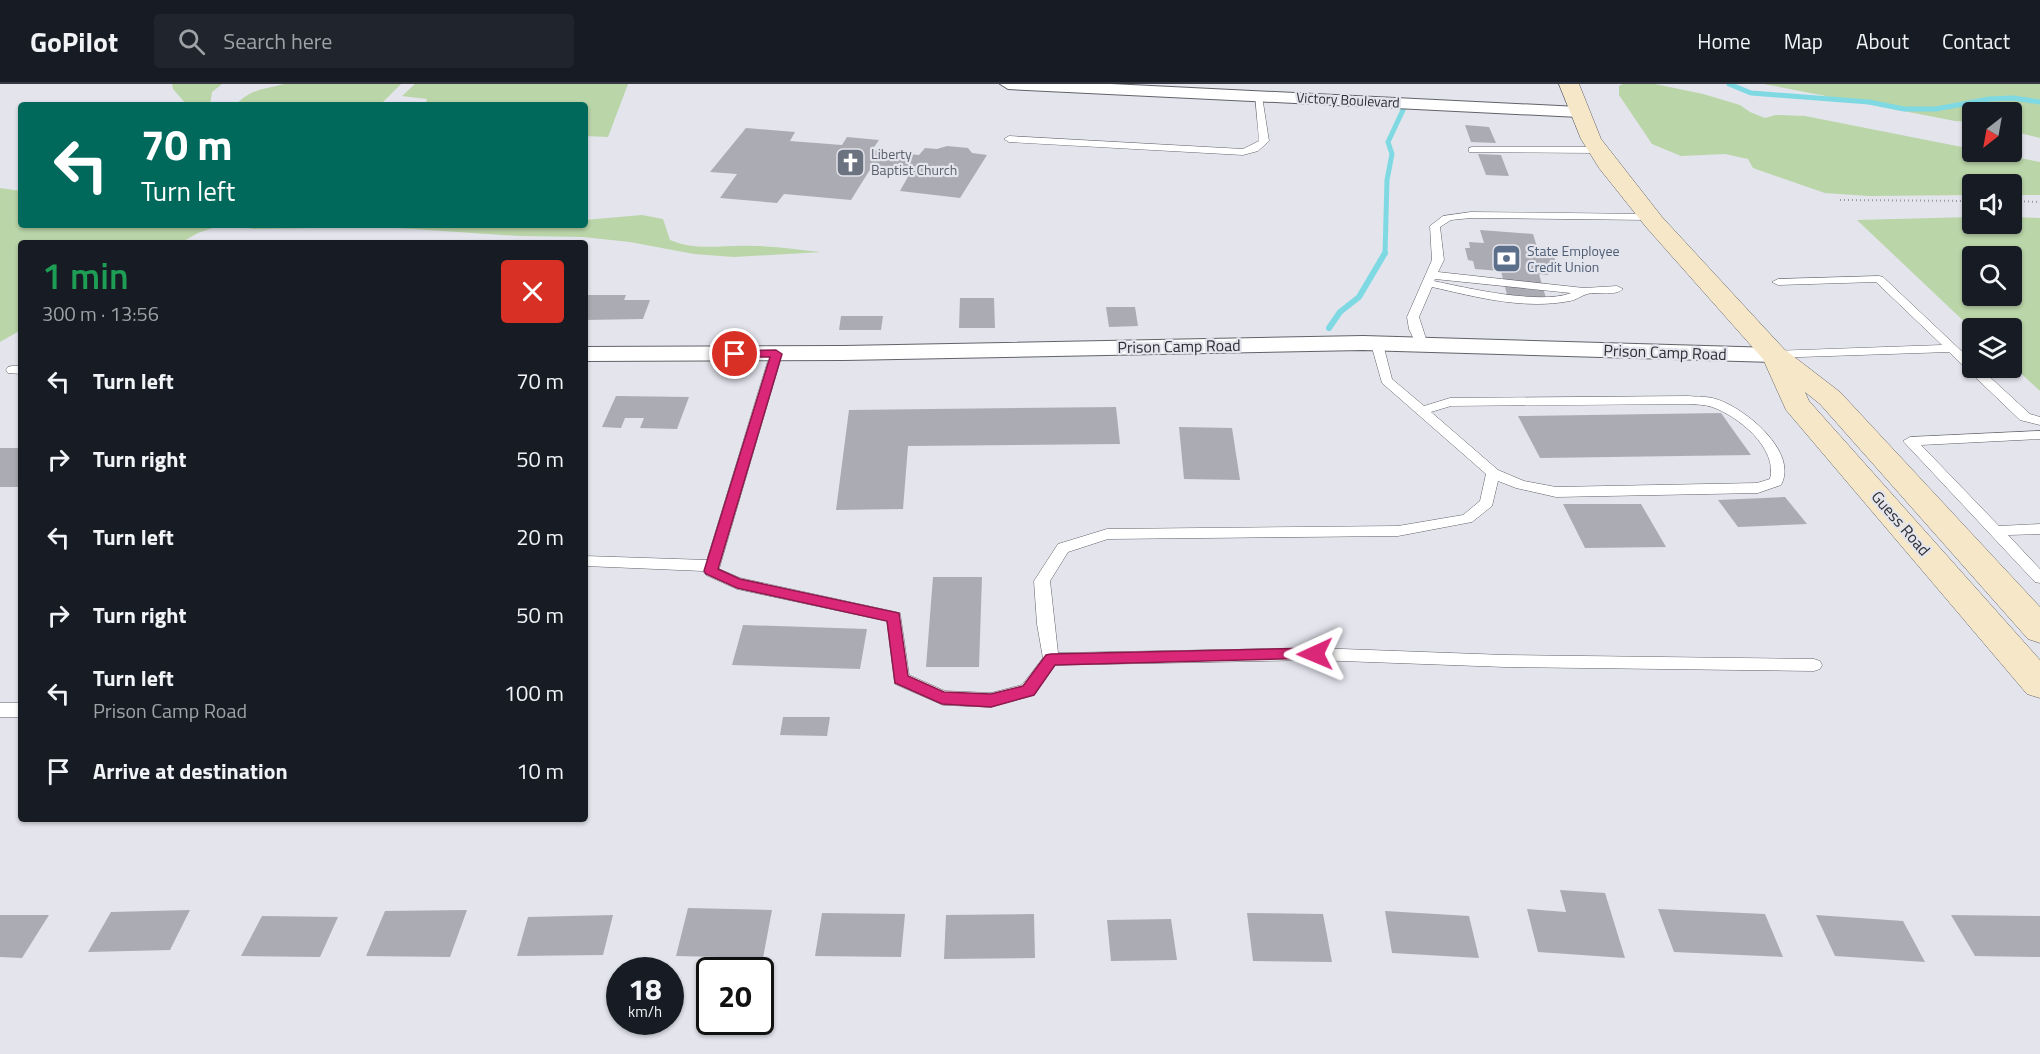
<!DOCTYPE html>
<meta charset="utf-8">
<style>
:root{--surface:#171b24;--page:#20242c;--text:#f1f3f6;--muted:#9ea1a6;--line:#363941}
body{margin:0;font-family:"Titillium Web",sans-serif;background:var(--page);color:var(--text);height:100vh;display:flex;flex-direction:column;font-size:22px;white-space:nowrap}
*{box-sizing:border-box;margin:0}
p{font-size:20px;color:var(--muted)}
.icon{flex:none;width:33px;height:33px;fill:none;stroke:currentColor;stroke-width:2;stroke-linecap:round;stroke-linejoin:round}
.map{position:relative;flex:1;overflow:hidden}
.details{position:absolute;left:18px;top:156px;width:570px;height:582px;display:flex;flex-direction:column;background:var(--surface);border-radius:6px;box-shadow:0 2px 4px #0004}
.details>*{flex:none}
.guide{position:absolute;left:18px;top:18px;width:570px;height:126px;border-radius:6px;box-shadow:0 2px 4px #0004;background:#00695c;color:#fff;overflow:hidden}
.needle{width:39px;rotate:211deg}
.tools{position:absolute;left:1962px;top:18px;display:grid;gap:12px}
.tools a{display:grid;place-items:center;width:60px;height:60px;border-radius:6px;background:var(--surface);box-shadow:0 2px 4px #0004;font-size:30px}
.speed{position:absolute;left:606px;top:873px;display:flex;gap:12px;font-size:30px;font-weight:700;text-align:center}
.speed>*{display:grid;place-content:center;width:78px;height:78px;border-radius:50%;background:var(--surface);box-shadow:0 2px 4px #0004;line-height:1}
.speed small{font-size:15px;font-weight:400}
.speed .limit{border:3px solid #111;border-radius:9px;background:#fff;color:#111}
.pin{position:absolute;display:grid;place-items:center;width:51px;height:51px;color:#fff;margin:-26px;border:3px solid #fff;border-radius:50%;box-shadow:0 2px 6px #0007}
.me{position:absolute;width:66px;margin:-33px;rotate:269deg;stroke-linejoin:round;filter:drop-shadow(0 0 4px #0008)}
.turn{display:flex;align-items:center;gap:21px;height:126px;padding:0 24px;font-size:27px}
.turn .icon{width:78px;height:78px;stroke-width:2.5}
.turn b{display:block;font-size:42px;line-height:51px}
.round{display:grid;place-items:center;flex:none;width:63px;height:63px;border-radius:6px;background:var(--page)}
.summary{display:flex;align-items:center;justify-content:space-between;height:102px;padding:0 24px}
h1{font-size:36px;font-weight:600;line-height:45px;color:#1e9e55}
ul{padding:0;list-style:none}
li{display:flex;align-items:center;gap:18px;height:78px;padding:0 24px}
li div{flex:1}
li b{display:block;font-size:22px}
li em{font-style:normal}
header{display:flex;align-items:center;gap:36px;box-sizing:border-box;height:84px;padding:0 30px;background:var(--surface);border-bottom:2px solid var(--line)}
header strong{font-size:28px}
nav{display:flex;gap:33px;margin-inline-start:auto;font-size:21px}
.search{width:420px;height:54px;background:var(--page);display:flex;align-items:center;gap:15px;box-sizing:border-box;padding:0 21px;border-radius:6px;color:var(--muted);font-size:22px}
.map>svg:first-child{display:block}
</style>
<header>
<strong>GoPilot</strong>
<div class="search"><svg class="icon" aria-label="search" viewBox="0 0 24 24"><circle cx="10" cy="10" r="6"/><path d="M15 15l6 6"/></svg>Search here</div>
<nav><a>Home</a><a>Map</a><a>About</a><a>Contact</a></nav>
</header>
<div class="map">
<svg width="2040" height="970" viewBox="0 0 2040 970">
<rect width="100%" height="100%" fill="#e3e4ec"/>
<g fill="#bad5a8" fill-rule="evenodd">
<path d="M172 0H222L212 8 210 21H187L173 5Z"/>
<path d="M284 0H401L380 21H236C250 5 265 5 284 0Z"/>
<path d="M415 0H628L608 53 585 52V21H425L427 15 402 12Z"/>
<path d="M1623 0H1655L1703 10 1740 21 1750 28 1765 34 1776 31 1805 32 1972 65V68H1987L2040 78V111H2012V100H1972V111L1868 112 1825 109 1753 84 1748 75 1725 70 1681 72 1652 60 1619 11V2Z"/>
<path d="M1764 0H2040V54L2012 47V28H1972V38L1955 37Z"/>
<path d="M0 104 21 107V141H221L198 149 180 159H21V246L0 258Z"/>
<path d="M642 131 663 135 670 156C697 168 726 160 754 162 776 162 799 166 821 168L734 173 694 170 630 158 583 153 519 152 383 143 254 145 225 141 488 143 585 141V136Z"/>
<path d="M1972 133V140H2012V133L2040 134V307L2012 281V244L1972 245 1857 136ZM1972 172H2012V212H1972Z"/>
</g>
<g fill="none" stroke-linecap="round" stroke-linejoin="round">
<g stroke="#7fd9e3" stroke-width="5">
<path d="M1729 0 1751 9 1869 18 1904 25H1936L1989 15 2013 14 2040 18"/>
<path d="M1385 170 1387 96 1392 70 1388 58 1403 26"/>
</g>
<path stroke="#7fd9e3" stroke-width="6" d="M1329 244 1340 228 1359 213 1385 169"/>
</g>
<g fill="#abacb3">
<path d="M1465 41 1489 43 1496 59 1471 58Z"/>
<path d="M746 44 795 48 790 57 842 61 847 53 879 56 872 66 919 71 925 64 937 65 947 62 968 64 972 69 987 71 960 114 900 107 910 89 871 84 851 116 784 110 777 119 720 114 737 90 710 88Z"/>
<path d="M1478 70 1501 71 1509 92 1486 91Z"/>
<path d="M1480 146 1533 150 1537 163 1551 164 1559 187H1547L1548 191 1539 190 1546 214 1507 211 1501 187 1475 185 1473 177 1468 176 1465 164H1470L1469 158 1484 159Z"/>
<path d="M585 211H626L624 216H650L643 235 585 236Z"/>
<path d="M960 214H994L995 244H959Z"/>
<path d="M1106 223H1135L1138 242 1109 243Z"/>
<path d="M841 232H883L881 246H839Z"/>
<path d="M616 312 689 313 677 345 640 344 644 334H625L621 344 602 343Z"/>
<path d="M1116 323 1120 360 908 362 903 425 836 426 849 326Z"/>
<path d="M1721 329 1751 371 1540 374 1518 332Z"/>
<path d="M1179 343 1232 344 1240 396 1184 395Z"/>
<rect x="0" y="364" width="21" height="39"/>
<path d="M1785 413 1807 440 1738 443 1718 416Z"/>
<path d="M1563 420H1641L1666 463 1585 464Z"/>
<path d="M933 493H982L979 583H926Z"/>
<path d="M743 541 867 545 860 585 732 581Z"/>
<path d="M783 633H830L827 652 780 651Z"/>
<path d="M1560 806 1605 809 1625 874 1538 868 1527 825 1566 828Z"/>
<path d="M688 824 772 826 763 874 676 872Z"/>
<path d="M1658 825 1765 830 1783 873 1674 868Z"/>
<path d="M190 826 170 866 88 868 111 828Z"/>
<path d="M467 826 450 873 366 872 385 827Z"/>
<path d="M1385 827 1469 832 1479 874 1392 869Z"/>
<path d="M822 829 905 830 901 873 815 872Z"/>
<path d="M1247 829 1323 830 1332 878 1253 877Z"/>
<path d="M1034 830 1035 874 944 875 946 831Z"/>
<path d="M0 831H49L22 874 0 873Z"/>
<path d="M613 831 603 871 517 872 528 833Z"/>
<path d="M1816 831 1903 837 1925 878 1835 872Z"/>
<path d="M1951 831 2040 832V873L1975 872Z"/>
<path d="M262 832 338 833 320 873 241 872Z"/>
<path d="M1171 835 1177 876 1111 877 1107 836Z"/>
</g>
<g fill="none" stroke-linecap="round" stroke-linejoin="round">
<defs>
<g id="service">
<path d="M1255 10 1262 12 1269 57 1258 67 1243 71 1009 58 1004 55 1009 52 1243 65 1259 57Z"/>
<path d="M1472 63H1599L1604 66 1599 69 1469 68V64Z"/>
<path d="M1471 128 1650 130 1655 133 1650 136 1471 134 1451 136 1440 143 1444 176 1438 188 1584 204 1617 202 1623 205C1614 213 1598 207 1587 210 1581 212 1576 216 1570 217 1524 226 1476 213 1432 203L1419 233 1428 261 1422 265 1418 264 1409 245 1407 233 1432 176 1430 142 1443 132ZM1435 195 1571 209C1540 221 1467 204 1434 197Z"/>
<path d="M1879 192 1883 193 1972 277V284H1980L2030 330 2040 333V341L2020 336 1949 268 1770 274 1768 271 1774 267 1942 261 1876 198 1778 201 1772 198 1778 195Z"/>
<path d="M1377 256 1383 260 1392 295 1424 322 1450 314 1688 312C1697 313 1707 312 1716 315 1745 324 1799 368 1781 401L1758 409 1556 413 1516 404 1498 397 1492 422 1472 438 1398 452 1108 455 1068 468 1050 497 1058 569 1315 564 1505 571 1814 575 1820 577 1822 581 1820 585 1814 587 1505 583 1315 576 1055 581 1034 611 991 623 943 621 895 600 887 537 737 505 706 491 703 487 585 482V472L707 476 770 270 772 267H780L782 270 719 485 740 494 900 529 909 591 945 607 991 609 1022 601 1043 574 1037 540 1034 497 1058 460 1107 445 1398 442 1463 431 1480 417 1486 390 1382 299 1371 260ZM1688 320C1696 321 1704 320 1712 323 1738 332 1778 364 1770 395L1757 399 1556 403 1524 397 1498 386 1431 328 1451 322Z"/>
<path d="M12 282H21V290L8 289 6 286 8 283Z"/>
<path d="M2040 347V355L1921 361 1999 442 2040 440V450L2008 451 2040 485V499L2035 498 1903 357 1910 353Z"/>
<rect x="0" y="619" width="21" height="14"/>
</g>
<g id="minor">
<path d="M1000 0H1111L1579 23 1585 24 1588 28 1585 32 1579 33 1008 5Z"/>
<path d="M1363 252 1774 264 1782 266 1786 271 1782 276 1774 278 1363 266 844 276 585 277V263L844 262Z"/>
</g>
<path id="secondary" d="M1559 0H1579L1601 55 1662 133 1784 265 1840 308 2040 523V559L2028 555 1820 320 1805 308 1809 317 2040 576V614L2027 610 1786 326 1763 275 1646 143 1599 84 1581 55Z"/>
</defs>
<use href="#service" stroke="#626369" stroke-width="1"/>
<use href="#minor" stroke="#626369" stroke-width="2"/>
<use href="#secondary" stroke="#626369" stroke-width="1"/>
<g stroke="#999aa0" stroke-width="2" stroke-dasharray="1 3" stroke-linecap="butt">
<path d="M1840 116 1972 117"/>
<path d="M2012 117 2040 118"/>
</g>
<use href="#service" fill="#fff" fill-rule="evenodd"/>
<use href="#minor" fill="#fff" fill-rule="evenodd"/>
<use href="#secondary" fill="#f5e7c8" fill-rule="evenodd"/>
</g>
<path fill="#db2777" stroke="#8e194d" stroke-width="1.5" d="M776 266 782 270 718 485 740 495 899 529 908 592 944 608 991 610 1023 602 1046 571 1051 570 1315 564 1320 566 1322 570 1320 574 1055 581 1034 611 991 623 942 620 895 599 887 537 737 504 706 490 704 487 770 273H735L730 270 735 267Z"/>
<defs>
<symbol id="church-square" viewBox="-11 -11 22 22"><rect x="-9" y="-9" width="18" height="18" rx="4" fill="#6b7280" stroke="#e3e4ec"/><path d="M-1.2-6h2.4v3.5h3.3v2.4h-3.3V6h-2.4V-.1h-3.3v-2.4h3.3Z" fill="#fff"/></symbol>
<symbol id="bank-square" viewBox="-11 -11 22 22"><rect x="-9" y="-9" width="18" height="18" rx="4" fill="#5c6f8a" stroke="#e3e4ec"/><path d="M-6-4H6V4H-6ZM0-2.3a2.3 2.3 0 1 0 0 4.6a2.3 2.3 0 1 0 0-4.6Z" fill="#fff"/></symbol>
</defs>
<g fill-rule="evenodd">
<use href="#church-square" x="834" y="62" width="33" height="33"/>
<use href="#bank-square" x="1490" y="158" width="33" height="33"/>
</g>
<g text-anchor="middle" stroke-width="4.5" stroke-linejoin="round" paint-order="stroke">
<g font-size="14" fill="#2e2f32" stroke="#e3e4ec">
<text transform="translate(1348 16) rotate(3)" y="5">Victory Boulevard</text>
</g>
<g font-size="14" fill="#5b616d" stroke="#e3e4ec" text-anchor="start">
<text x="871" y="75">Liberty<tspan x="871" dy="16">Baptist Church</tspan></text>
</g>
<g font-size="14" fill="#4e5e75" stroke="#e3e4ec" text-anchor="start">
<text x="1527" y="172">State Employee<tspan x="1527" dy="16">Credit Union</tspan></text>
</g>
<g font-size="16" fill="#2e2f32" stroke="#e3e4ec">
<text transform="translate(1179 262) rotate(-1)" y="6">Prison Camp Road</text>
<text transform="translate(1665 268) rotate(2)" y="6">Prison Camp Road</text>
<text transform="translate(1901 439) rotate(49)" y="6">Guess Road</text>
</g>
</g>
</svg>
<div class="tools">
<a><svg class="needle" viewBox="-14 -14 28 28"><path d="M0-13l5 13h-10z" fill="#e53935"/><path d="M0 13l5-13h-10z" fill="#9ea1a6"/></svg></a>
<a><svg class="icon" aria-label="sound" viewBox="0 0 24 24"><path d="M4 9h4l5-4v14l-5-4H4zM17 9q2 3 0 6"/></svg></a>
<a><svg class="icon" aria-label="search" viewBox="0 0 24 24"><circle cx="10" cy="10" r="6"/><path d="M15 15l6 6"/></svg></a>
<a><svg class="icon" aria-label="layers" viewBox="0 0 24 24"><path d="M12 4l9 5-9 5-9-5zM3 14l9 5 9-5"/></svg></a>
</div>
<div class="speed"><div>18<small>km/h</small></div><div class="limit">20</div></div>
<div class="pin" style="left:735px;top:270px;background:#d93025"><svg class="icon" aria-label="arrive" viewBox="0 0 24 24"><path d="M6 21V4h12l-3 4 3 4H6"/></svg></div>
<svg class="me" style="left:1315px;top:570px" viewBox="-20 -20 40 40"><path d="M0-17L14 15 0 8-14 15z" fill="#db2777" stroke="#fff" stroke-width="4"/></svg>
<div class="guide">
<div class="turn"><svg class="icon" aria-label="left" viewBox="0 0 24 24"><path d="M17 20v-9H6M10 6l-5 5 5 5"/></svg><div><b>70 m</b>Turn left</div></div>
</div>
<section class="details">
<div class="summary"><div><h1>1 min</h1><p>300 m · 13:56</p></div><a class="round" style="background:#d93025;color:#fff"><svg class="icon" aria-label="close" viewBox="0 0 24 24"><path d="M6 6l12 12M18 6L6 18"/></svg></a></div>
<ul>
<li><svg class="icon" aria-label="left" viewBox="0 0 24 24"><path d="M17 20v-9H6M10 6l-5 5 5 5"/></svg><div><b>Turn left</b></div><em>70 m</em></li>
<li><svg class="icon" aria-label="right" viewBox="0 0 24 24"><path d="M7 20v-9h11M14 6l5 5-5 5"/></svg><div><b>Turn right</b></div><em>50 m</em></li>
<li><svg class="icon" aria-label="left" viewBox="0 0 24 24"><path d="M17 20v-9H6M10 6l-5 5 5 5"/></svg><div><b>Turn left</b></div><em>20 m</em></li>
<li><svg class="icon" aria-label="right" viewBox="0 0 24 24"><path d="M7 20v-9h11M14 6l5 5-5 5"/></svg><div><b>Turn right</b></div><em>50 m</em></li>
<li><svg class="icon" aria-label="left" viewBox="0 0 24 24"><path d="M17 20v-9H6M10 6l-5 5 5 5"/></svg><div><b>Turn left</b><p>Prison Camp Road</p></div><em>100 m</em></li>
<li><svg class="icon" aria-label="arrive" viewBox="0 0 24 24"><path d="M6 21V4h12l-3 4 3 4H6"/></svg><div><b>Arrive at destination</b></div><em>10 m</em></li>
</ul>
</section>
</div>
